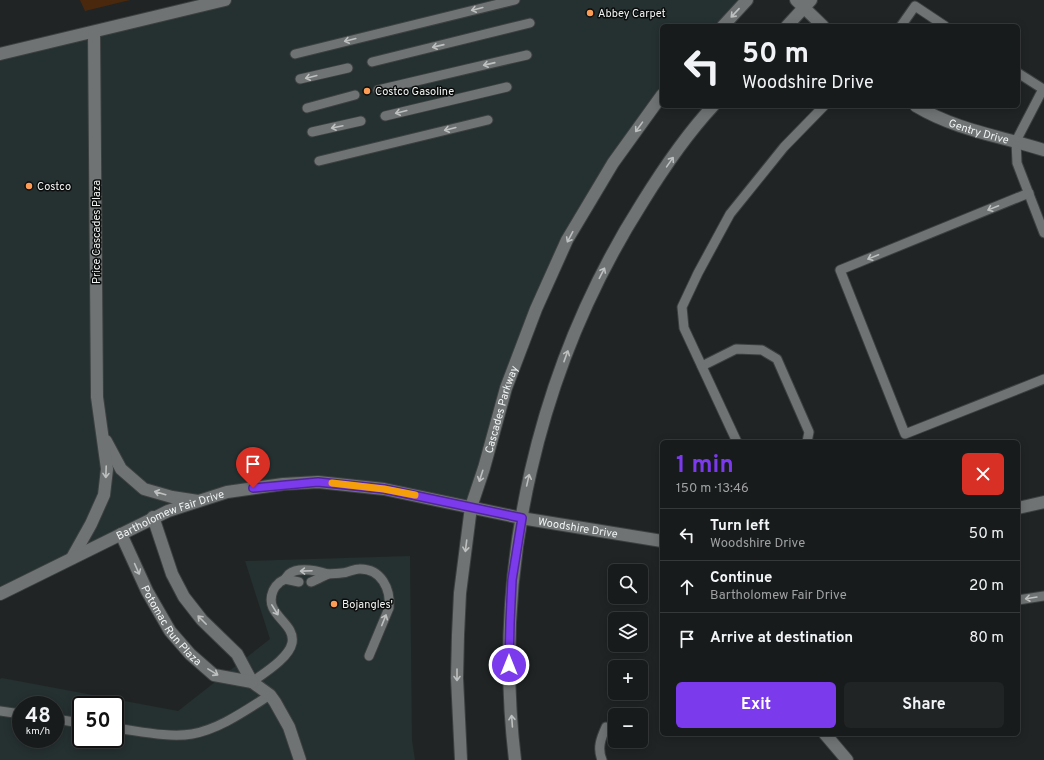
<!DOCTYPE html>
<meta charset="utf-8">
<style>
:root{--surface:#181b1b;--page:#212424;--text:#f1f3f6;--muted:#9fa1a3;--line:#36393a;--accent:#7c3aed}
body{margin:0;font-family:Overpass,sans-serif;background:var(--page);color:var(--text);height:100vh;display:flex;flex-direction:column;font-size:15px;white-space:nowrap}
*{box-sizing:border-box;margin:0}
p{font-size:13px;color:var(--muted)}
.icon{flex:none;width:22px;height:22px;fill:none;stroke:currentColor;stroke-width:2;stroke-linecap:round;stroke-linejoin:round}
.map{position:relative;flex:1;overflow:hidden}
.details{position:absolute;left:660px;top:440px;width:360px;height:296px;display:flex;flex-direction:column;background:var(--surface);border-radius:6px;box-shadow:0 2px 10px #0003,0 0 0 1px var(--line)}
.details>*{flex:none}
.top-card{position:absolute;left:660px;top:24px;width:360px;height:84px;border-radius:6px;box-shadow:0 2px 10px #0003,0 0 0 1px var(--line);background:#181b1b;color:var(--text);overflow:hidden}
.controls{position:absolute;left:608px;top:564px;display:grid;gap:8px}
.controls a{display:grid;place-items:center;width:40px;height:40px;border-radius:6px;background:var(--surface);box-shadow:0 2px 10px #0003,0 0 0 1px var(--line);font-size:20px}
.speed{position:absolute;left:12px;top:696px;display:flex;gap:8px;font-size:20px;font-weight:700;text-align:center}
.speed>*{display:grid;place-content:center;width:52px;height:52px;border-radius:50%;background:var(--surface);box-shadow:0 2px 10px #0003,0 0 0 1px var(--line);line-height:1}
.speed small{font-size:10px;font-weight:400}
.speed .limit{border:2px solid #111;border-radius:6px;background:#fff;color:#111}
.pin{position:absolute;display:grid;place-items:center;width:34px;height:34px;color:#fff;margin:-41px -17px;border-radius:50% 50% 50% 0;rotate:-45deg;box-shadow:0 0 4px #0007}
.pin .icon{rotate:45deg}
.me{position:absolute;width:44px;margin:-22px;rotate:0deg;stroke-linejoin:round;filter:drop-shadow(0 0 3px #0008)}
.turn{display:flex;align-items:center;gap:14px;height:84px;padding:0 16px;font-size:18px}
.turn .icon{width:52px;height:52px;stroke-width:2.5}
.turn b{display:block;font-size:28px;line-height:34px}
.round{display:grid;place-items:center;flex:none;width:42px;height:42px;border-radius:6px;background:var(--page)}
.overview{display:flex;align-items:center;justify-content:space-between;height:68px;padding:0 16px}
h1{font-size:24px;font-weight:700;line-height:30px;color:var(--accent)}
.button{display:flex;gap:8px;margin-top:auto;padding:8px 16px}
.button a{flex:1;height:46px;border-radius:6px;background:var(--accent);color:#fff;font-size:16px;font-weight:700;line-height:46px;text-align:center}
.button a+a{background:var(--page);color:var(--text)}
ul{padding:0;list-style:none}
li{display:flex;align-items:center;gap:12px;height:52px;padding:0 16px;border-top:1px solid var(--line)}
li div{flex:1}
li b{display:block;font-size:15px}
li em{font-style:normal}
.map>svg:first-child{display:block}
</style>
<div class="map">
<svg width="1044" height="760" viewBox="0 0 1044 760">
<rect width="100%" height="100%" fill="#202424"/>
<g fill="#253030" fill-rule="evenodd">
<path d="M225 0H747L723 26H662V95L613 163 536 309 471 507 318 482 198 501 0 594V54Z"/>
<path d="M410 556 412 740 415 760H0V679L2 678 178 711 270 639 245 561ZM21 705H55V739H21ZM81 705H115V739H81Z"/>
</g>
<path fill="#49280e" d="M80 0H130L85 11Z"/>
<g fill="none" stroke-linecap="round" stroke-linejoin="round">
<defs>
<g id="lane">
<path d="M901 26 915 6 945 26"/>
<path d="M295 54 515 0"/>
<path d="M372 62 530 23"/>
<path d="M1018 73 1043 89 1016 141 1017 163 1044 233"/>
<path d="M300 79 348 68"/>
<path d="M378 90 527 55"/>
<path d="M307 108 355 95"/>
<path d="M385 116 507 87"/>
<path d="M312 132 361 121"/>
<path d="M319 161 488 120"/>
<path d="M1029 193 840 270 905 434 1044 379"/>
<path d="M702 366 736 349 762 350 777 359 809 432 807 442"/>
<path d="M737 442 684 328 682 307 698 273 730 214 784 147 824 106"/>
<path d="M285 579 299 582"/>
<path d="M311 582C317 580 323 576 328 574 334 573 341 574 347 572 351 571 355 569 359 569 381 568 391 589 389 608L369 656"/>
<path d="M1018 600 1044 596"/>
<path d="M252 682C264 673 289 658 292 643 296 622 263 615 273 591 274 589 275 586 278 584 280 581 283 581 285 579 287 577 288 575 289 574 299 566 318 571 328 574"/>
<path d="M0 711 21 714"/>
<path d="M55 719 81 723"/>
<path d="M115 728C139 731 169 738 192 734 220 729 246 710 270 695"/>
<path d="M602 760C597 748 601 738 606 727"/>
</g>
<g id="street">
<path d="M796 0 823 26"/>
<path d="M0 54 225 0"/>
<path id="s1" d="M916 106C956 130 1000 136 1044 150"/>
<path d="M106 441 121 469 144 489 172 497 198 501"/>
<path d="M153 517 172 574 184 597 202 620 237 654 252 682 270 695 275 702 289 727 300 760"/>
<path id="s2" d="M121 534 147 591 170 631 190 654 214 675 252 682"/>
<path d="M72 558 91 524 104 495 107 469 97 397 94 32"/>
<path d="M825 734 847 760"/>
</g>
<g id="secondary">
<path d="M723 26 747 0"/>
<path d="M787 26 811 0"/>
<path d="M1018 508 1044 502"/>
<path id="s3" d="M0 594 168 511 227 492 283 484 318 482 384 489 521 518 662 541"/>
<path id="s4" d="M461 760 457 678 458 635 460 593 471 507 484 468 506 388 536 309 567 240 613 163 662 95"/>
<path d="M515 760C492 567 538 367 642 203 663 169 686 135 713 106"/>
</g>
</defs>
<use href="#lane" stroke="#3d4040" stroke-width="11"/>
<use href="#street" stroke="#3d4040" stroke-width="14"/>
<use href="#secondary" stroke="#3d4040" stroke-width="14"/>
<use href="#lane" stroke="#6f7373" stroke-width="9"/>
<use href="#street" stroke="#6f7373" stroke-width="12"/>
<use href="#secondary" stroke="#6f7373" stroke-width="12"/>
</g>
<defs><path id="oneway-shaft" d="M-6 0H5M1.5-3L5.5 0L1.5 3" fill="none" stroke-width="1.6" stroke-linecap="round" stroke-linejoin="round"/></defs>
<g stroke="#bec0c0">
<use href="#oneway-shaft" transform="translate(477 9) rotate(166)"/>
<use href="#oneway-shaft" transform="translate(735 13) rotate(133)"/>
<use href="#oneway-shaft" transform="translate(350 40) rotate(166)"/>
<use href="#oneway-shaft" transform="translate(438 46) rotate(167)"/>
<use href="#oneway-shaft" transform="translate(489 64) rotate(167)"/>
<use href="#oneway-shaft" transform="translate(311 77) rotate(166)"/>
<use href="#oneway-shaft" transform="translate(401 112) rotate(166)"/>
<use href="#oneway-shaft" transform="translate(337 127) rotate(168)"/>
<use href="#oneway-shaft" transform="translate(639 127) rotate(126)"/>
<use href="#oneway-shaft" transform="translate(450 129) rotate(166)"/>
<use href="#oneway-shaft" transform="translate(670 162) rotate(-55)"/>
<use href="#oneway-shaft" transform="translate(993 208) rotate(158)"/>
<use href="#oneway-shaft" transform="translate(570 237) rotate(118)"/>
<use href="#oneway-shaft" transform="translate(873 257) rotate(158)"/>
<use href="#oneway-shaft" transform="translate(602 273) rotate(-63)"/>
<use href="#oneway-shaft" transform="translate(566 356) rotate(-70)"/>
<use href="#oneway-shaft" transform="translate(106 472) rotate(92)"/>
<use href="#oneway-shaft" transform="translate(481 476) rotate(108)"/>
<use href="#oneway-shaft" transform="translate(528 480) rotate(-77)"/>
<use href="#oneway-shaft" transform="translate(160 493) rotate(-164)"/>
<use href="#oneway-shaft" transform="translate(466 546) rotate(97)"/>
<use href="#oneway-shaft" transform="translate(137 569) rotate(66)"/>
<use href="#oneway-shaft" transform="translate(306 571) rotate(178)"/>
<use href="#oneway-shaft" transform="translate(1031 598) rotate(171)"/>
<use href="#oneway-shaft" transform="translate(275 610) rotate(58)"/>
<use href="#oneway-shaft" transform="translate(202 620) rotate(-135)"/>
<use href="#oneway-shaft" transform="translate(384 620) rotate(-68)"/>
<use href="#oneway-shaft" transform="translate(213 672) rotate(31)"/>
<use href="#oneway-shaft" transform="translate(457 675) rotate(90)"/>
<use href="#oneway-shaft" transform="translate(512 721) rotate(-94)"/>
</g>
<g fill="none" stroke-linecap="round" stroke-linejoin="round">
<defs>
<path id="route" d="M253 488 318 482 384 489 522 518 512 580 510 623 509 665"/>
</defs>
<use href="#route" stroke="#51269a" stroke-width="10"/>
<use href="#route" stroke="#7c3aed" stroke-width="7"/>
<path stroke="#f59e0b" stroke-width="7" d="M332 483 384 489 415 495"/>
</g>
<g fill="#fd9d55" stroke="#0b0d0d" stroke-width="1.5">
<circle cx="590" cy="13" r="4"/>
<circle cx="367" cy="91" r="4"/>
<circle cx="29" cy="186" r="4"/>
<circle cx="334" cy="604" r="4"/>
</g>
<g text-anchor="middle" stroke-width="3" stroke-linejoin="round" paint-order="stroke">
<g font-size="11" fill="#f2f4f4" stroke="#0b0d0d" text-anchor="start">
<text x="598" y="17">Abbey Carpet</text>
<text x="375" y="95">Costco Gasoline</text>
<text x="37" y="190">Costco</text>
<text x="342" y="608">Bojangles'</text>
</g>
<g font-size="11" fill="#f2f4f4" stroke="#0b0d0d">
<text dy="4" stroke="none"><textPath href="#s1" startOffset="68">Gentry Drive</textPath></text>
<text transform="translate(96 232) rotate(-90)" y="4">Price Cascades Plaza</text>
<text dy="4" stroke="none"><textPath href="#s4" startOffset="356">Cascades Parkway</textPath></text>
<text dy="4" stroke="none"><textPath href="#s3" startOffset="188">Bartholomew Fair Drive</textPath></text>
<text dy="4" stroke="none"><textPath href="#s3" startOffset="605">Woodshire Drive</textPath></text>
<text dy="4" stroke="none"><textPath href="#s2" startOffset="105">Potomac Run Plaza</textPath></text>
</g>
</g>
</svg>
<div class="controls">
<a><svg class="icon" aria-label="search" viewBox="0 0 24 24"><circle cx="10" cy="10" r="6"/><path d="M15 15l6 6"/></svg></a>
<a><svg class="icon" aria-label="layers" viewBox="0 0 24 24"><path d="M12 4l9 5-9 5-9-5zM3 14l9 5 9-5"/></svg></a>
<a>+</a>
<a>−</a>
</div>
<div class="speed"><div>48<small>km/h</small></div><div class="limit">50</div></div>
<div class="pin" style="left:253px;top:488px;background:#d93025"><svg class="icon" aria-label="arrive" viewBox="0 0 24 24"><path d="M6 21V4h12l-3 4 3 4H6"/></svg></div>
<svg class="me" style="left:509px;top:665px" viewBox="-20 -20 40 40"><circle r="17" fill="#7c3aed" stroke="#fff" stroke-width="3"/><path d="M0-11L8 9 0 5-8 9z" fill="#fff"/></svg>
<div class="top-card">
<div class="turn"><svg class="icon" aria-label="left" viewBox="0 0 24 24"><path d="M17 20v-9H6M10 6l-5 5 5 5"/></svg><div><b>50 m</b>Woodshire Drive</div></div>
</div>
<section class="details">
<div class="overview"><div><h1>1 min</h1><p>150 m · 13:46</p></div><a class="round" style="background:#d93025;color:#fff"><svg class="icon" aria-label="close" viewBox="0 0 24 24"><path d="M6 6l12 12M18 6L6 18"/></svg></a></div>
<ul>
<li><svg class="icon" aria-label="left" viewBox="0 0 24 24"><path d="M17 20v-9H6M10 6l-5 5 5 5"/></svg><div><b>Turn left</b><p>Woodshire Drive</p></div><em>50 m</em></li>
<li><svg class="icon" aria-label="ahead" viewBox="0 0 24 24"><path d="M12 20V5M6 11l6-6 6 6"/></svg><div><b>Continue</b><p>Bartholomew Fair Drive</p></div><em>20 m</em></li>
<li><svg class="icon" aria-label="arrive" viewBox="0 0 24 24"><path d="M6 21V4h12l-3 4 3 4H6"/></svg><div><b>Arrive at destination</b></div><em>80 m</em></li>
</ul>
<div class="button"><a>Exit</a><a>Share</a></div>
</section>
</div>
